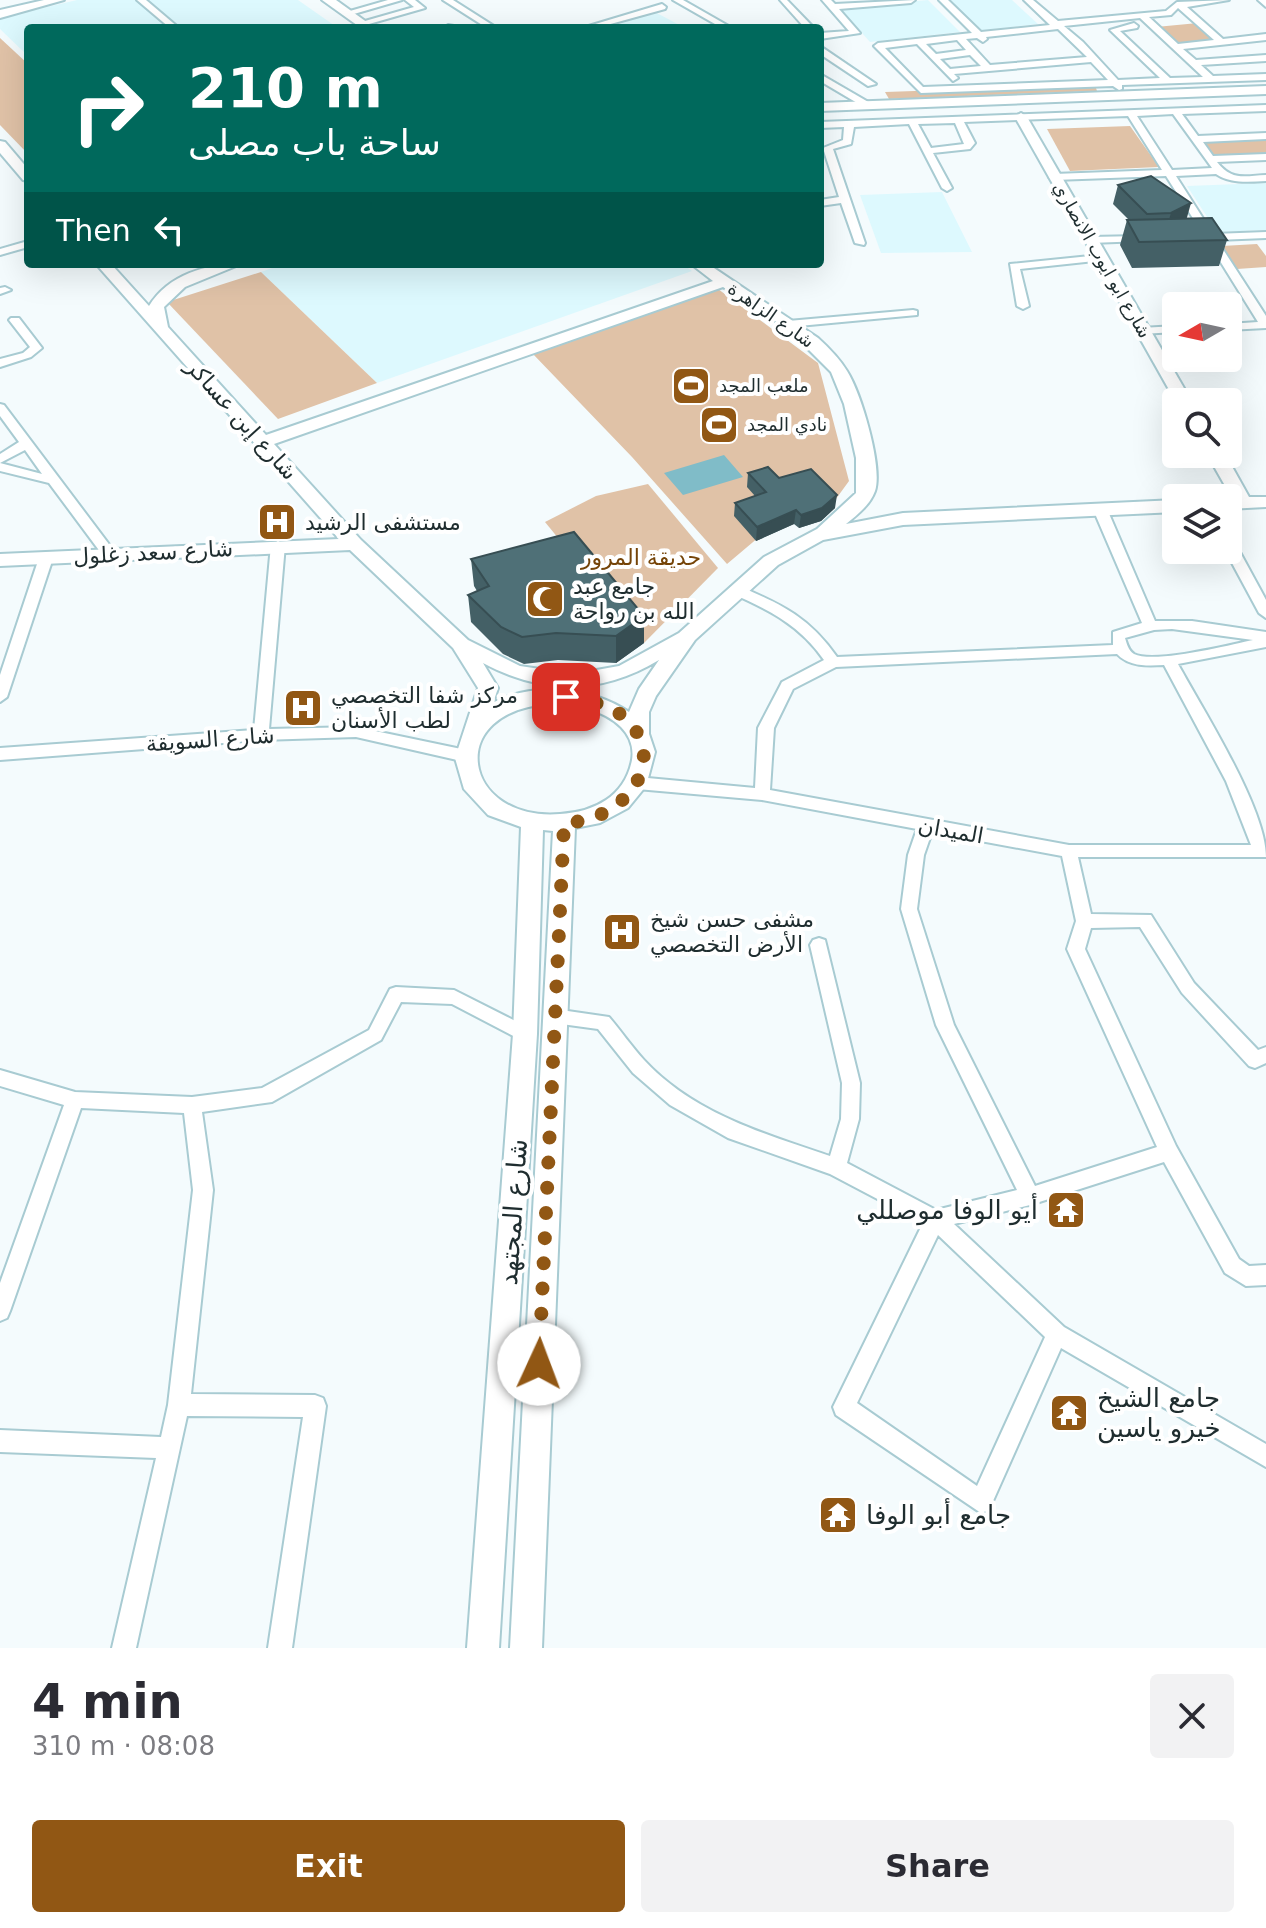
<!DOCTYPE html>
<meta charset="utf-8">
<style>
:root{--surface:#fff;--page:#f2f2f3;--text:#2b2b33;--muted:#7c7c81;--accent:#915714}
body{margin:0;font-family:"DejaVu Sans",Cairo,sans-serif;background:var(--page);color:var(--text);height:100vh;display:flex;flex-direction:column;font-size:30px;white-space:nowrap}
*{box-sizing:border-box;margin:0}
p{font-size:26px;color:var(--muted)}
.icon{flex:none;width:44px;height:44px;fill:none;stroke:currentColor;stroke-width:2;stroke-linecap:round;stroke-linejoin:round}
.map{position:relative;height:1648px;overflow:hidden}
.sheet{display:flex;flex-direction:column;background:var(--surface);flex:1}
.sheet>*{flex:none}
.banner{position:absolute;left:24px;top:24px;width:800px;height:244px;border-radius:8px;box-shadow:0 8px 32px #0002;background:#00695c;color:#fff;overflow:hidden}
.needle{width:52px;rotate:261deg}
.buttons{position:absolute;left:1162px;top:292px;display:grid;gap:16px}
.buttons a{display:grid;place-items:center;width:80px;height:80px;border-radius:8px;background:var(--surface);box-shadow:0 8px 32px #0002;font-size:40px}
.pin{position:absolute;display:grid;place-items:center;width:68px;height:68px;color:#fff;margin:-34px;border-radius:16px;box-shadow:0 4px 12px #0006}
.me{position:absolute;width:88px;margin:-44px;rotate:2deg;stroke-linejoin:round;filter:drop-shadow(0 0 6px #0008)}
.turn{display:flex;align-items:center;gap:28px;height:168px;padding:0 32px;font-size:36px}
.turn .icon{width:104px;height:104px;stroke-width:2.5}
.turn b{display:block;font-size:56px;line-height:68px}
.then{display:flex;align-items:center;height:76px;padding:0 32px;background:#0003;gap:16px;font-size:30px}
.round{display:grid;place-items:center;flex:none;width:84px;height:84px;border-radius:8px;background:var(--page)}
.overview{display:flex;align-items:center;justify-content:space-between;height:136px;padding:0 32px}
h1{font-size:48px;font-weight:600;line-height:60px}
.primary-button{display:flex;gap:16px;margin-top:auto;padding:16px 32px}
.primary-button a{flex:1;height:92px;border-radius:8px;background:var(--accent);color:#fff;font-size:32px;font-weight:600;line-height:92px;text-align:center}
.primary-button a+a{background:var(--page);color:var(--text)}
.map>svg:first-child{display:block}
</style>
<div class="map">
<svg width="1266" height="1648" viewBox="0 0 1266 1648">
<rect width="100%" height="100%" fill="#f4fbfd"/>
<g fill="#ddf9fe">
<path d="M77 0H298L338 28H28V56L0 29V18Z"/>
<path d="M928 0 960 32 870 42 840 8Z"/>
<path d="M946 0H1012L1038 24 977 31Z"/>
<path d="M653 11 685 28H593Z"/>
<path d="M1266 183V230L1217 232 1187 186Z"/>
<path d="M942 192 972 252 881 253 860 195Z"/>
<path d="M283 264H682L692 271 377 383 261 272Z"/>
</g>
<g fill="#e0c2a7">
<path d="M1198 23 1218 41 1175 45 1156 27Z"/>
<path d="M0 38 28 64V154L0 125Z"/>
<path d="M1095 85 1097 91 889 99 885 92Z"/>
<path d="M1130 126 1159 167 1070 171 1047 129Z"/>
<path d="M1266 139V153L1210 155 1200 141Z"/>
<path d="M1257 244 1266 256V267L1237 269 1222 246Z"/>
<path d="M261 272 377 383 278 419 167 302Z"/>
<path d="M718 289 818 363 849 481 833 503 759 537 727 564 632 457 532 353Z"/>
<path d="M648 484 718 568 644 643 545 522 596 496Z"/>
</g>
<path fill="#80bcc8" d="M724 455 743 477 683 495 664 473Z"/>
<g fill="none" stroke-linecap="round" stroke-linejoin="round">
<defs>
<g id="minor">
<path d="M137 0H146L179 28H170Z"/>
<path d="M388 0H402L347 16 343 13Z"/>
<path d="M405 0H415L425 8 362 26 358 23 414 7Z"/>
<path d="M443 0H453L497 28H487Z"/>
<path d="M673 0H683L732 28H722Z"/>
<path d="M780 0H787L814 28H805Z"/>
<path d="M822 0H831L835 4 915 0 911 3 839 9 860 33 820 39V33L849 31Z"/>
<path d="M939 0H948L981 32 1050 25 1024 0H1033L1058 21 1166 11 1177 2 1229 0 1187 7 1223 39 1266 34V40L1183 49 1196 60 1266 55V61L1201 65 1213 76 1266 74V80L1122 85V89L1119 90 1113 86 921 93 874 46 878 43 972 33ZM1178 8 1214 40 1178 44 1149 17 1171 15ZM1140 18 1203 77 1170 78 1120 31 1137 28 1138 26 1134 23 1110 30 1160 78 1118 80 1083 42 1064 26ZM1058 29 1087 57 990 65 966 39 977 38 983 42 987 39 986 37ZM957 40 966 50 936 54 926 44ZM917 44 953 81 958 78 954 74 1091 62 1108 80 923 87 885 48ZM970 55 981 66 950 69 940 59Z"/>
<path d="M1258 0H1266V7Z"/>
<path d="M662 4 666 7 665 9 596 28H582Z"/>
<path d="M448 25 454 26 455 28H444Z"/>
<path d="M820 47 823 48 876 84 868 86 820 54Z"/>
<path d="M820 74 870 103 872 105 864 107 820 81Z"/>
<path d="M1266 105V111L1182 114 1198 136 1266 133V139L1203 142 1213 156 1266 154V160L1217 162C1232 181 1244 176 1266 175V181C1249 182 1231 184 1216 174L1176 176 1213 234 1266 232V238L1217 240 1266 316V328L1228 330V324L1258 322 1207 240 1199 237 1203 234 1166 176 1054 180 1049 177 1054 174 1162 170 1128 116 964 122 975 143 970 149 933 153 952 188 947 191 942 188 909 124 854 127 851 144 833 149 865 243 864 245 855 243 841 203 820 206V200L839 197 823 148 843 140 844 127 820 128V122ZM1173 114 1207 161 1212 168 1172 170 1137 116ZM955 123 964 144 931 148 918 124Z"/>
<path d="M1140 236 1144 237V241L1090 243 1085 240 1090 237Z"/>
<path d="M28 241V247L0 255V249Z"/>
<path d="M1100 255 1105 258 1104 260 1020 269 1029 306 1023 309 1017 306 1010 264Z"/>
<path d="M0 288 5 287 11 290 0 294Z"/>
<path d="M913 310 917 311V315L788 327 782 324 788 321Z"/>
<path d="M11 318H19L42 348 31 357 0 367V359L23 353 30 347 9 320Z"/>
<path d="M1176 326V332L1141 334 1135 331 1141 328Z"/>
<path d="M0 404 4 405 114 551V557H104L49 483 0 471V463L42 474 25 450 0 463V454L19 442 0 416Z"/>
<path d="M1100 505 1107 509 1155 621H1192L1266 632V647L1178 664C1203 710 1266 808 1266 857H1078L1091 914 1151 915 1194 983 1258 1050 1266 1047V1063L1255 1068 1249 1066 1182 993 1140 927 1091 928 1085 949 1176 1146 1239 1259 1249 1266 1266 1265V1285L1246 1286 1225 1273 1164 1162 1030 1205 954 1224 1064 1327 1266 1444V1467L1061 1348 989 1510 981 1513 836 1415 833 1407 923 1223 830 1174 728 1138 670 1105 633 1073 598 1029 554 1023 548 1021 545 1016 548 1011 554 1009 609 1017C621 1031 632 1047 644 1060 693 1113 764 1134 830 1156L841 1119 842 1083 810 945 813 940 819 938 825 940 860 1083 859 1119 847 1163 936 1210 1017 1190 936 1025 901 909 908 855 917 829 762 800 637 789 629 783 637 777 755 788 758 728 780 686 782 682 824 660C800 625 769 610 731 593L729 590 731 587H741C783 605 810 618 837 657L1113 645V632L1142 623 1093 509ZM1172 629 1253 640C1230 645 1154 664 1134 654 1128 650 1127 644 1125 638L1154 630ZM1117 654C1129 667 1148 666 1164 665L1226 781 1251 845H1069L770 790 774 728 793 689 836 667ZM932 832 1062 856 1076 921 1067 949 1157 1147 1035 1186 954 1025 917 909 924 855ZM938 1235 1045 1337 977 1486 857 1403Z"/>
<path d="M1228 539 1235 543 1266 600V618L1259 613 1225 550H1228Z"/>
<path d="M278 541 285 545 269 729 356 727 466 750 474 756 471 760 466 762 356 737 261 740 0 760V748L254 730 271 545Z"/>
<path d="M46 554 53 558 7 697 0 702V675L39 558Z"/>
<path d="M396 987 454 990 531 1029 534 1034 531 1039 525 1042 452 1004 401 1002 381 1040 272 1102 202 1112 213 1190 191 1394 315 1395 323 1398 326 1406 292 1648H268L303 1417 187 1416 136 1648H112L156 1458 0 1452V1430L161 1437 168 1405 193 1190 184 1113 81 1108 10 1311 7 1318 0 1321V1283L64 1105 0 1086V1070L75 1092 192 1097 262 1088 369 1030 390 989Z"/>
</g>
<g id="major">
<path d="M44 0H64L0 18V10Z"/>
<path d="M322 0H336L375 28H361Z"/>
<path d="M1266 86V94L820 111V103Z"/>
<path d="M1021 113 1027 117 1192 402H1176L1015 117Z"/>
<path d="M0 141 5 142 28 169V181L23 180 0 153Z"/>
<path d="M96 264H111L149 306C169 274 206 264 241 264L185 287 164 307 168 327 266 435 713 281 691 264H708L818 338C829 348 839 358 847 371 861 393 883 467 875 491 870 505 857 515 846 524L903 513 1176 500V512L903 525 823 540 778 565 695 640 656 696 649 712V734L655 752 646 786 628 808 600 823 575 828 542 1648H510L553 831 543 830 537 1034 499 1648H467L513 1034 521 827 488 815 464 789 455 758 478 688 453 648 350 550 0 566V554L339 539ZM723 287 789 330 831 372 844 404 856 458V493L817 529 764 557 679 633 619 666 574 674 520 666 468 640 361 540 274 444ZM659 660 639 689 629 712C592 687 533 681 493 703L498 688 483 663C543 695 601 695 659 660ZM552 704C576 706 603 709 621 727 630 736 634 748 632 760 625 796 595 812 560 814 462 822 442 709 552 704Z"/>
<path d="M1207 454H1225L1249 497H1266V507L1228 509V499L1232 498Z"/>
</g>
</defs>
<use href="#minor" stroke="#a8cbd2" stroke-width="4"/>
<use href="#major" stroke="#a8cbd2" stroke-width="4"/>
<use href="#minor" fill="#fff" fill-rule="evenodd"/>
<use href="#major" fill="#fff" fill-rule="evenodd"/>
</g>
<g fill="#446066">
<path d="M1118 185 1186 218 1227 240 1219 266 1132 268 1120 245 1127 220H1129L1113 204Z"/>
<path d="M748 473 779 478 835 508 821 521 799 528 794 524 756 541 734 516 735 503 755 496 747 487Z"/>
<path d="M471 559 644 616V643L616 663 558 660 524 664 503 654 471 622 468 595 477 591 474 586Z"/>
</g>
<g fill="#374e53">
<path d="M1191 203 1186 221 1165 232 1171 213Z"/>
<path d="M837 495 835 508 821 521 799 528 801 515Z"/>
<path d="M796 510 794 524 756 541 757 527Z"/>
<path d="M644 616V643L616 663V636Z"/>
</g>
<g fill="#4f7077" stroke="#374e53" stroke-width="2">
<path d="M1151 176 1191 203 1171 213 1147 214 1118 185Z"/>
<path d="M1212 218 1227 240 1139 242 1127 220Z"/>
<path d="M768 467 779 478 811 469 837 495 822 508 801 515 796 510 757 527 735 503 766 492 748 473Z"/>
<path d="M574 532 644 616 616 636 556 633 522 637 501 627 468 595 489 586 471 559Z"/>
</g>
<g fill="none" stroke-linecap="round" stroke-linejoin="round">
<path stroke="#915714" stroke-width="14" stroke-dasharray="0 25.2" d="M539 1364 564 824C574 822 585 821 595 817 640 799 665 749 620 714 604 703 584 700 566 697"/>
</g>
<defs>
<symbol id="stadium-square" viewBox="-11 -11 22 22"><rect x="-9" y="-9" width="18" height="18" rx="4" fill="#915714" stroke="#fff"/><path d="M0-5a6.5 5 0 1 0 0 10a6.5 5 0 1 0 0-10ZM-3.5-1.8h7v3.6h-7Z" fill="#fff"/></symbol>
<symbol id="hospital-square" viewBox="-11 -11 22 22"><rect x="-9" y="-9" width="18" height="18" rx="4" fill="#915714" stroke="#fff"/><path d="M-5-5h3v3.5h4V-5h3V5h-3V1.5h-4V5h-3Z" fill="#fff"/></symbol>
<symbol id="mosque-square" viewBox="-11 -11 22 22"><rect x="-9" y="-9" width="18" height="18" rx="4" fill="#915714" stroke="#fff"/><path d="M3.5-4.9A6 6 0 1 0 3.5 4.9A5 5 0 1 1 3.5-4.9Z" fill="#fff"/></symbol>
<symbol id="temple-square" viewBox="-11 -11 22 22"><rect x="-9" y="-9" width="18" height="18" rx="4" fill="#915714" stroke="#fff"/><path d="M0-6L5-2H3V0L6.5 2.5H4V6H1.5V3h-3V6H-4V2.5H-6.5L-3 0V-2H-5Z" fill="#fff"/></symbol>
</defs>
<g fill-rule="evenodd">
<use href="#stadium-square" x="669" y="364" width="44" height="44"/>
<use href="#stadium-square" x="697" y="403" width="44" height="44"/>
<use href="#hospital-square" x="255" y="500" width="44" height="44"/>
<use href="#mosque-square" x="523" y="577" width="44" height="44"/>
<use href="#hospital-square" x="281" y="686" width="44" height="44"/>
<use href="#hospital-square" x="600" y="910" width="44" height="44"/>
<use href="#temple-square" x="1044" y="1188" width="44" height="44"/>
<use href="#temple-square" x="1047" y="1391" width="44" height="44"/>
<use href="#temple-square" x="816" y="1493" width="44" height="44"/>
</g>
<g text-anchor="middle" stroke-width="8" stroke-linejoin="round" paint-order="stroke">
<g font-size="18" fill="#1f2d2f" stroke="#fff">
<text transform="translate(1102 260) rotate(60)" y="6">شارع ابو ايوب الانصاري</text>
<text transform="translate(771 315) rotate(35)" y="6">شارع الزاهرة</text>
</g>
<g font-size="18" fill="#1f2d2f" stroke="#fff" text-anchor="start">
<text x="719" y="392">ملعب المجد</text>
<text x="747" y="431">نادي المجد</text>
</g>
<g font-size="22" fill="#1f2d2f" stroke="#fff">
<text transform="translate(242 419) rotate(48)" y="8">شارع إبن عساكر</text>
<text transform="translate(153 552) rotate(-3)" y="8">شارع سعد زغلول</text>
<text transform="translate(210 739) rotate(-4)" y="8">شارع السويقة</text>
<text transform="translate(951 830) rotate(10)" y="8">الميدان</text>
</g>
<g font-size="22" fill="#1f2d2f" stroke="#fff" text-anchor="start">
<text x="305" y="530">مستشفى الرشيد</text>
<text x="573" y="594">جامع عبد<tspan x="573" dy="25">الله بن رواحة</tspan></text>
<text x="331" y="703">مركز شفا التخصصي<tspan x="331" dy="25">لطب الأسنان</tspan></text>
<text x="650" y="927">مشفى حسن شيخ<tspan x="650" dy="25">الأرض التخصصي</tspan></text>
</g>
<g font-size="22" fill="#754408" stroke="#fff">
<text x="641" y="565">حديقة المرور</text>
</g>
<g font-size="26" fill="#1f2d2f" stroke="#fff" text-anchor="start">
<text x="1038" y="1219" text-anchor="end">أيو الوفا موصللي</text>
<text x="1097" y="1407">جامع الشيخ<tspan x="1097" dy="30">خيرو ياسين</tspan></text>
<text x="866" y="1524">جامع أبو الوفا</text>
</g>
<g font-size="26" fill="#1f2d2f" stroke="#fff">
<text transform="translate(513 1212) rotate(-86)" y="9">شارع المجتهد</text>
</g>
</g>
</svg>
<div class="buttons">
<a><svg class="needle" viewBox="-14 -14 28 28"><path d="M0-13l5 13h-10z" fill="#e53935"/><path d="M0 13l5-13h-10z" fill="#7c7c81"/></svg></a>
<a><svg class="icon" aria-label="search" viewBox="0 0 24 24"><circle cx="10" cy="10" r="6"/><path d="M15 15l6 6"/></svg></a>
<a><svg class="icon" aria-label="layers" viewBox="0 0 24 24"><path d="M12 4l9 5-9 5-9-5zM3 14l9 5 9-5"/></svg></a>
</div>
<div class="pin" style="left:566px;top:697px;background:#d93025"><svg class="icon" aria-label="arrive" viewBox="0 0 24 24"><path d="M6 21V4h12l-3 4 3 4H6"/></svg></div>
<svg class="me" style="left:539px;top:1364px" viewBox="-20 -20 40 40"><circle r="19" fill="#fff"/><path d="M0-13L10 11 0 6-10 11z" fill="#915714"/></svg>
<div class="banner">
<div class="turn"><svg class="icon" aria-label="right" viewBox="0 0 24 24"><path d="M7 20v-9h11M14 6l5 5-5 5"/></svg><div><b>210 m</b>ساحة باب مصلى</div></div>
<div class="then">Then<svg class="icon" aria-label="left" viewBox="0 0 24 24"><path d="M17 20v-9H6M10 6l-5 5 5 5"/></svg></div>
</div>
</div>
<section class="sheet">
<div class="overview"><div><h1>4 min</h1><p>310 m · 08:08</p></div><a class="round"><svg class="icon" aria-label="close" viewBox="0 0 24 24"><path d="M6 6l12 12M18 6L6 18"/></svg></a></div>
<div class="primary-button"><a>Exit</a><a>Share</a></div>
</section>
